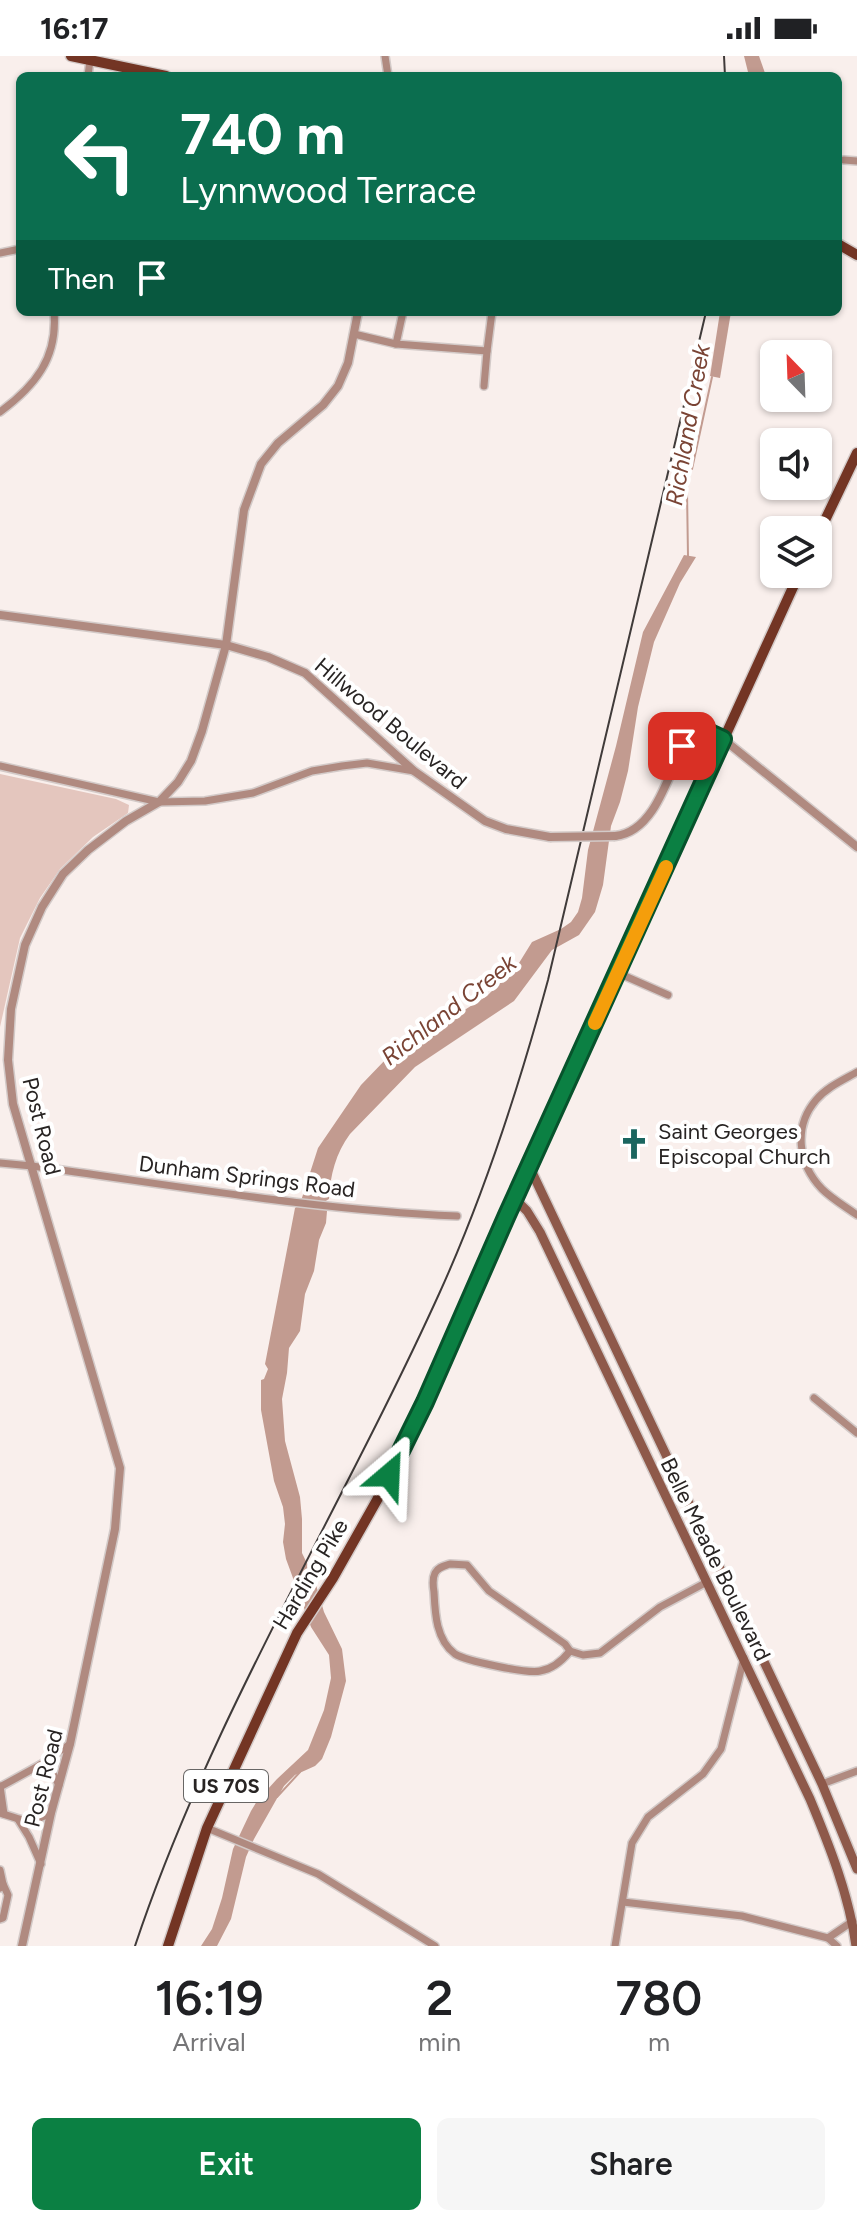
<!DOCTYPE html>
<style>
:root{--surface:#fff;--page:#f6f6f6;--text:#202124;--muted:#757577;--accent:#0b8043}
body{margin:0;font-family:Figtree,sans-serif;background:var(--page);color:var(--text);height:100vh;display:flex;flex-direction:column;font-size:30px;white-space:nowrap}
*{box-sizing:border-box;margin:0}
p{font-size:26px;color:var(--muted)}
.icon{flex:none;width:44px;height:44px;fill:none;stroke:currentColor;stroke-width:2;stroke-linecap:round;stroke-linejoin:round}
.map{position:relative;height:1890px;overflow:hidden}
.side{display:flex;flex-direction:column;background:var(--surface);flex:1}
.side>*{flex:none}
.hud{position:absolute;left:16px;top:16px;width:826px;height:244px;border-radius:12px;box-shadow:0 2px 6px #0004;background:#0b6e4f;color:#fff;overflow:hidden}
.needle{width:52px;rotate:337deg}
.fabs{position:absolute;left:760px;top:284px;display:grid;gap:16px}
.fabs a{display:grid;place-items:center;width:72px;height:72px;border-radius:12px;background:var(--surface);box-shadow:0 2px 6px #0004;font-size:40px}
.pin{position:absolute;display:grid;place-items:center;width:68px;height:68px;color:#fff;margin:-34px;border-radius:16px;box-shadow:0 4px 12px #0006}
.me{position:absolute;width:88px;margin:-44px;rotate:26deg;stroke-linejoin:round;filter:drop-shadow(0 0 6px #0008)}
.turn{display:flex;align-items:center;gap:28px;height:168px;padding:0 32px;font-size:36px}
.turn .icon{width:104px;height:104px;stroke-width:2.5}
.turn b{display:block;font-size:56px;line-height:68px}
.then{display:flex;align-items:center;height:76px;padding:0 32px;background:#0003;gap:16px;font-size:30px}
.eta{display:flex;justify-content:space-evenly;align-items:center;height:136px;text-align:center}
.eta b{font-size:48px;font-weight:600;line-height:56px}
.action{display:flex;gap:16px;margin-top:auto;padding:16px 32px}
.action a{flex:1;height:92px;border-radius:12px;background:var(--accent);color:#fff;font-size:32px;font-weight:600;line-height:92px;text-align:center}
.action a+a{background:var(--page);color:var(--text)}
.status{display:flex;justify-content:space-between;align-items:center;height:56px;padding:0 40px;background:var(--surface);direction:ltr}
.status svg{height:22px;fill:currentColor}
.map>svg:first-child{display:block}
</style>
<div class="status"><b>16:17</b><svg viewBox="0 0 49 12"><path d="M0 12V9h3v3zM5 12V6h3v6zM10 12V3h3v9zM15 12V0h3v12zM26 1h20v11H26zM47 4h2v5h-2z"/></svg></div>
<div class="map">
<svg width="857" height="1890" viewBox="0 0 857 1890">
<rect width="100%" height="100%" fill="#f9efec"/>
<path fill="#e4c6be" d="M0 718 116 743 129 749 128 757 93 781 60 813 40 842 20 882 0 971Z"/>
<g fill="#c29b90">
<path d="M744 0H759L766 20H749Z"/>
<path d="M720 256H731L720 322 710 320Z"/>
<path d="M684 499 696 501 680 527 654 586 638 651 628 715 620 746 611 770 603 829 595 856 579 879 552 894 514 945 415 1011 350 1078C336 1097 330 1119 329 1143L324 1146V1151L327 1155 326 1167 319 1184 314 1215 305 1238 300 1275 289 1292 287 1317 282 1343 285 1385 300 1441 302 1463V1497L314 1522 324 1556 342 1593 346 1625 331 1681 322 1703 315 1710 295 1719 284 1730 254 1783 246 1801 231 1863 217 1890H201L212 1873 222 1842 233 1793 251 1755 257 1745 277 1723 308 1694 324 1654 331 1622 329 1599 311 1571 286 1503 283 1486 285 1468 283 1451 274 1425 261 1354V1324L264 1323 268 1313 265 1308 266 1303 295 1152 300 1148 318 1092 361 1029 387 1002 487 940 519 907 532 886 561 873 571 866 578 856 582 842 588 794 616 690 643 576Z"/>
</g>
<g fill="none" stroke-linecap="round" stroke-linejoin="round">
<g stroke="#c29b90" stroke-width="2">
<path d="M692 413 712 321"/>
<path d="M687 435 688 500"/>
<path d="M277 1741 300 1716"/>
</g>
<defs>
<g id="minor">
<path d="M385 0 388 20"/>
<path d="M88 20 90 4"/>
<path d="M844 104 857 105"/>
<path d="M0 197 20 193"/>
<path d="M403 256 396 288 487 295"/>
<path d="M354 278 396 288"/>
<path d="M484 330 487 295 492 256"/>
<path d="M0 356C35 330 58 302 54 256"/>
<path d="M0 710 159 746 205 745 253 737 312 715 342 710 367 707 414 715"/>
<path d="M618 917 668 939"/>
<path d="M857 1016C843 1024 827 1031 816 1044 793 1071 798 1108 822 1133 832 1143 846 1151 857 1159"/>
<path d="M0 1107 32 1110C173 1129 315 1154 457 1160"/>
<path d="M814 1342 857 1377"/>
<path d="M450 1508 467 1509 489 1535 565 1588 570 1595C562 1605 553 1613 540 1615 528 1618 466 1605 455 1598 436 1584 435 1557 434 1536 433 1530 432 1523 435 1517 438 1511 444 1510 450 1508Z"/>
<path d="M570 1595 583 1599 600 1597 660 1551 707 1526"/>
<path d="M40 1709 52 1716 59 1729"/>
<path d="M822 1728 857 1715"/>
<path d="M0 1730 4 1758"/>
<path d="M0 1731 40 1709 70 1688"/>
<path d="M0 1757C25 1764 26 1770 51 1757"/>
<path d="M19 1765 29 1781 41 1808"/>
<path d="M207 1772 318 1818 435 1890"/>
<path d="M0 1814 3 1828"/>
<path d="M0 1832 3 1828 8 1839 3 1862 0 1863"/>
<path d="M623 1846 742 1860 828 1882 853 1865"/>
<path d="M828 1882 837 1890"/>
<path d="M615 1890 632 1787 648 1761 703 1718 721 1693 744 1602"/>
</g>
<g id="tertiary">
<path d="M0 559 226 589 268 601 305 617 414 715 485 765 506 773 550 781"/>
<path d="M615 780C654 776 668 721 682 690L688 684 708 676 723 683 857 791"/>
<path d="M22 1890 51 1757 70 1688 115 1473 120 1412 13 1048 8 1004 11 953 25 889 42 851 63 818 88 794 126 765 159 746 178 726 191 705 202 675 226 589 244 454 261 408 278 387 323 349 338 330 348 307 358 256"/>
</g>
<g id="secondary">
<path d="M530 1112 822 1728 857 1813"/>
<path d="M515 1143 527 1155 540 1176 810 1743C830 1791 849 1839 856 1890"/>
</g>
<g id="primary">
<path d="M71 0 166 20"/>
<path d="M838 188 857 199"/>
<path d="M818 479 857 397"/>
<path d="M168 1890 207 1772 297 1577 333 1522 377 1444 425 1346 507 1159 799 518"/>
</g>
</defs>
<use href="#minor" stroke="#d3cac8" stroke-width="10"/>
<use href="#tertiary" stroke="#d3cac8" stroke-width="11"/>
<use href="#secondary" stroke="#d3cac8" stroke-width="12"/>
<use href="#primary" stroke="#d3cac8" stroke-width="13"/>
<use href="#minor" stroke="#b08a80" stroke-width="7"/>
<use href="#tertiary" stroke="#b08a80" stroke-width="8"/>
<use href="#secondary" stroke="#8e594a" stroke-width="9"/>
<use href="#primary" stroke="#733524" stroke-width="10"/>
<g stroke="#403b3a" stroke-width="2">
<path d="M724 0 725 20"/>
<path d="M135 1890C211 1662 340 1456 439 1238 485 1137 519 1031 548 924L706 256"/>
</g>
<defs>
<path id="tertiary-bridge" d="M550 781 615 780"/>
</defs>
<use href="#tertiary-bridge" stroke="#d3cac8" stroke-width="11" stroke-linecap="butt"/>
<use href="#tertiary-bridge" stroke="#b08a80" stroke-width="8"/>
</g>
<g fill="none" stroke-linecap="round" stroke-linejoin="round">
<defs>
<path id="route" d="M389 1419 425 1346 507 1159 723 683 708 676 688 684 682 690"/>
</defs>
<use href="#route" stroke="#07532c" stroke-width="20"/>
<use href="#route" stroke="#0b8043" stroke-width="14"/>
<path stroke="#f59e0b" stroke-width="14" d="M595 967 666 811"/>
</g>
<defs>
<symbol id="church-bare" viewBox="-9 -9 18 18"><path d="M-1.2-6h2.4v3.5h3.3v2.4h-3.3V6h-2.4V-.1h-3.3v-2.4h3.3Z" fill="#1a655f" stroke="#fff" stroke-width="2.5" paint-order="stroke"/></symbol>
</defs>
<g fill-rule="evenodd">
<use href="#church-bare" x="612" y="1066" width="44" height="44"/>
</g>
<g text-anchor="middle" stroke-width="8" stroke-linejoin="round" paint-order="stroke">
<rect fill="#fff" stroke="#686665" stroke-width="2" x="184" y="1714" width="84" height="32" rx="6"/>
<g font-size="20" font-weight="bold" fill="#282423">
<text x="226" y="1737">US 70S</text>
</g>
<g font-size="22" fill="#282423" stroke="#fff">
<text transform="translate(391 667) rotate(40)" y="8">Hillwood Boulevard</text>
<text transform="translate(42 1070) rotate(76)" y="8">Post Road</text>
<text transform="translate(247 1120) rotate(7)" y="8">Dunham Springs Road</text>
<text transform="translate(716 1503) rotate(64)" y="8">Belle Meade Boulevard</text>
<text transform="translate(310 1518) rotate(-59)" y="8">Harding Pike</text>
<text transform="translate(43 1722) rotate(-76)" y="8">Post Road</text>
</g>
<g font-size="22" fill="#282423" stroke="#fff" text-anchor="start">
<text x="658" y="1083">Saint Georges<tspan x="658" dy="25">Episcopal Church</tspan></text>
</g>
<g font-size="24" font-style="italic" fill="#7a4435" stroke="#fff">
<text transform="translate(688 369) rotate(-80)" y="8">Richland Creek</text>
<text transform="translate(449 954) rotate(-38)" y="8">Richland Creek</text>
</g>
</g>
</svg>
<div class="fabs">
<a><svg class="needle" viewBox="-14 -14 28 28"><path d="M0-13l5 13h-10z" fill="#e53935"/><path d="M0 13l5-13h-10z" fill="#757577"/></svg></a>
<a><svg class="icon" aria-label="sound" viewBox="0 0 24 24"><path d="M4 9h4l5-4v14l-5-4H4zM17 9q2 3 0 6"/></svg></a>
<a><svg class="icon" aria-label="layers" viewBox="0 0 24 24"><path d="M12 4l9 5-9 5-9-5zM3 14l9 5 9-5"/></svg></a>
</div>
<div class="pin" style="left:682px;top:690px;background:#d93025"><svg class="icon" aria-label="arrive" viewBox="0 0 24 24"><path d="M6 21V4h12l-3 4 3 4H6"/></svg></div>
<svg class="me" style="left:389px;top:1419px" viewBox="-20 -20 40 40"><path d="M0-17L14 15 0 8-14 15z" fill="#0b8043" stroke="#fff" stroke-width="4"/></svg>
<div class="hud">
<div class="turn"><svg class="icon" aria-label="left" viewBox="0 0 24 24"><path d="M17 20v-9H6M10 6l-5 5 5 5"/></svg><div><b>740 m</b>Lynnwood Terrace</div></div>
<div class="then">Then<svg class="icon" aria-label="arrive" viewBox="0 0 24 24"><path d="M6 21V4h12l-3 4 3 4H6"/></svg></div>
</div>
</div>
<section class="side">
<div class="eta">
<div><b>16:19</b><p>Arrival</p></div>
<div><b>2</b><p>min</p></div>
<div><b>780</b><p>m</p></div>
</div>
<div class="action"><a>Exit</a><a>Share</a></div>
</section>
